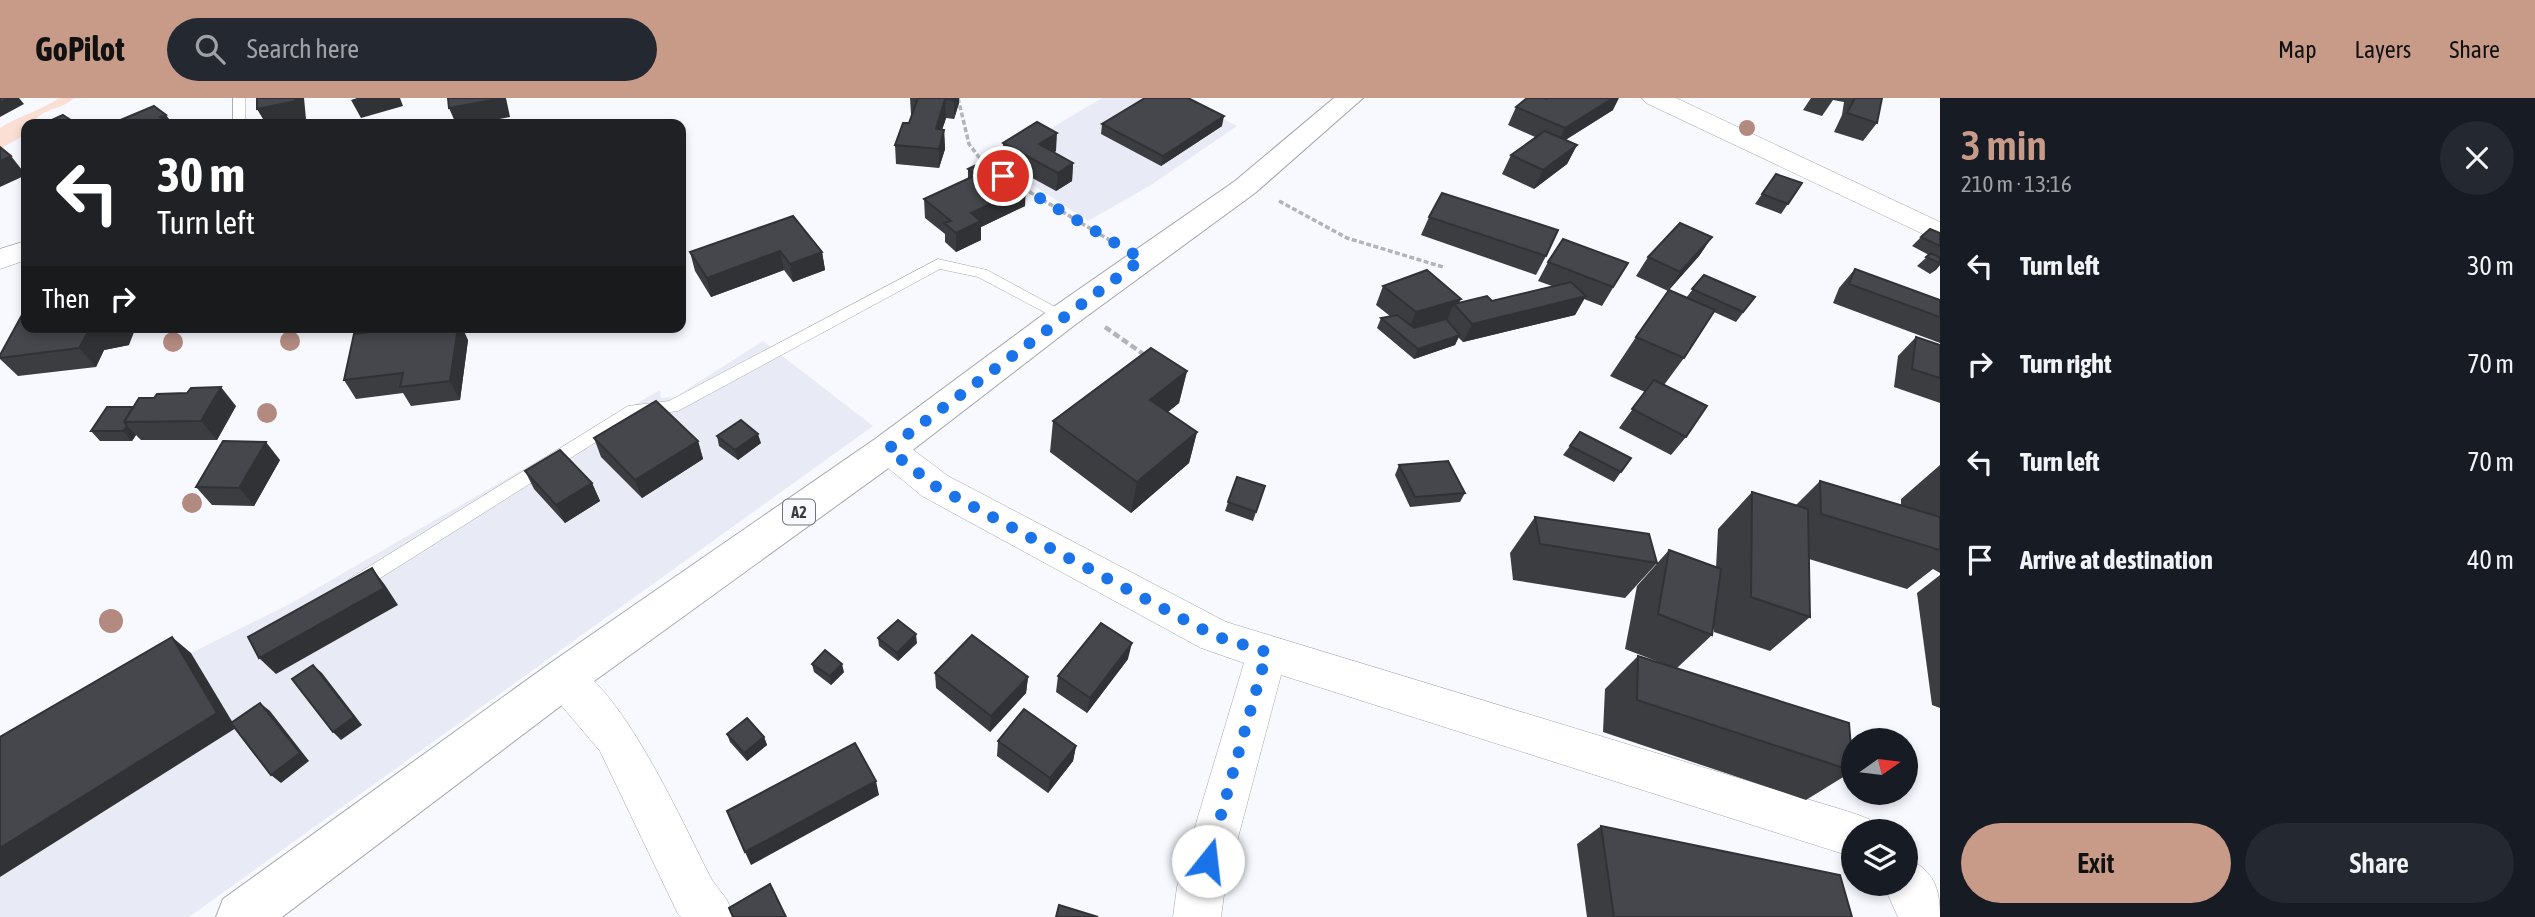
<!DOCTYPE html>
<meta charset="utf-8">
<style>
:root{--surface:#171b24;--page:#242831;--text:#f1f3f6;--muted:#9ea1a6;--accent:#c89b89}
body{margin:0;font-family:"Asap Condensed",sans-serif;background:var(--page);color:var(--text);height:100vh;display:flex;flex-direction:column;font-size:26px;white-space:nowrap}
*{box-sizing:border-box;margin:0}
p{font-size:23px;color:var(--muted)}
.icon{flex:none;width:38px;height:38px;fill:none;stroke:currentColor;stroke-width:2;stroke-linecap:round;stroke-linejoin:round}
.map{position:relative;flex:1;overflow:hidden}
.panel{display:flex;flex-direction:column;background:var(--surface);width:595px}
.panel>*{flex:none}
.guide{position:absolute;left:21px;top:21px;width:665px;height:214px;border-radius:14px;box-shadow:0 4px 10px #0003;background:#202124;color:#fff;overflow:hidden}
.needle{width:46px;rotate:76deg}
.buttons{position:absolute;left:1841px;top:630px;display:grid;gap:14px}
.buttons a{display:grid;place-items:center;width:77px;height:77px;border-radius:50%;background:var(--surface);box-shadow:0 4px 10px #0003;font-size:35px}
.pin{position:absolute;display:grid;place-items:center;width:60px;height:60px;color:#fff;margin:-30px;border:4px solid #fff;border-radius:50%;box-shadow:0 2px 7px #0007}
.me{position:absolute;width:77px;margin:-38px;rotate:16deg;stroke-linejoin:round;filter:drop-shadow(0 0 5px #0008)}
.turn{display:flex;align-items:center;gap:24px;height:147px;padding:0 21px;font-size:32px}
.turn .icon{width:91px;height:91px;stroke-width:2.5}
.turn b{display:block;font-size:49px;line-height:60px}
.then{display:flex;align-items:center;height:66px;padding:0 21px;background:#0003;gap:14px;font-size:26px}
.round{display:grid;place-items:center;flex:none;width:74px;height:74px;border-radius:37px;background:var(--page)}
.headline{display:flex;align-items:center;justify-content:space-between;height:119px;padding:0 21px}
h1{font-size:42px;font-weight:600;line-height:52px;color:var(--accent)}
.primary-button{display:flex;gap:14px;margin-top:auto;padding:14px 21px}
.primary-button a{flex:1;height:80px;border-radius:42px;background:var(--accent);color:#111;font-size:28px;font-weight:600;line-height:80px;text-align:center}
.primary-button a+a{background:var(--page);color:var(--text)}
ul{padding:0;list-style:none}
li{display:flex;align-items:center;gap:21px;height:98px;padding:0 21px}
li div{flex:1}
li b{display:block;font-size:26px}
li em{font-style:normal}
header{display:flex;align-items:center;gap:42px;box-sizing:border-box;height:98px;padding:0 35px;background:var(--accent);color:#111}
header strong{font-size:33px}
nav{display:flex;gap:38px;margin-inline-start:auto;font-size:24px}
.search{width:490px;height:63px;background:var(--page);display:flex;align-items:center;gap:18px;box-sizing:border-box;padding:0 24px;border-radius:38px;color:var(--muted);font-size:26px}
main{display:flex;flex:1;min-height:0}
.map>svg:first-child{display:block}
</style>
<header>
<strong>GoPilot</strong>
<div class="search"><svg class="icon" aria-label="search" viewBox="0 0 24 24"><circle cx="10" cy="10" r="6"/><path d="M15 15l6 6"/></svg>Search here</div>
<nav><a>Map</a><a>Layers</a><a>Share</a></nav>
</header>
<main>
<div class="map">
<svg width="1940" height="819" viewBox="0 0 1940 819">
<rect width="100%" height="100%" fill="#f7f9ff"/>
<g fill="#e8ebf5">
<path d="M1102 0H1183L1237 28 1151 87 1088 123 996 63Z"/>
<path d="M763 243 873 328 189 819H0V669L191 555 288 507 660 292 661 300 675 299Z"/>
</g>
<path fill="#fbded4" d="M59 0H74C62 12 40 10 33 26H26V36L0 51V30C19 17 41 13 59 0Z"/>
<g fill="none" stroke-linecap="round" stroke-linejoin="round">
<defs>
<g id="service">
<rect x="233" y="0" width="12" height="26"/>
<path d="M938 161 987 172 1072 218 1069 222H1059L978 179 940 171 678 313 637 318 363 491 356 494 349 491 347 486 349 481 628 308 669 303Z"/>
</g>
<g id="minor">
<path d="M1642 0H1676L1940 124V144L1646 5Z"/>
<path d="M26 143V162L0 171V151Z"/>
<path d="M888 338 900 342 948 378 1226 524 1853 715 1869 721 1874 733H1853V759L1281 577 1225 789 1221 819H1173L1177 789 1244 565 1201 550 922 398 876 360 870 351 876 342Z"/>
<path d="M564 562C621 583 683 727 712 782L727 802 734 819H681L678 816 600 653 549 593 543 580 549 567Z"/>
<path d="M1906 760C1934 772 1940 790 1940 819H1898L1883 786H1906Z"/>
</g>
<path id="primary" d="M1334 0H1363L1255 95 1076 226 901 361 579 594 282 819H216L223 801 549 566 875 341 1052 210 1235 83Z"/>
</defs>
<use href="#service" stroke="#a4a6ab" stroke-width="1"/>
<use href="#minor" stroke="#a4a6ab" stroke-width="1"/>
<use href="#primary" stroke="#a4a6ab" stroke-width="2"/>
<g stroke="#b2b4b9" stroke-width="3.5" stroke-dasharray="5 2.5" stroke-linecap="butt">
<path d="M958 0 969 46 985 67"/>
<path d="M1023 90 1111 143"/>
<path d="M1279 103 1347 140 1443 169"/>
</g>
<path stroke="#b2b4b9" stroke-width="4.5" stroke-dasharray="7 3.5" stroke-linecap="butt" d="M1105 229 1146 258"/>
<use href="#service" fill="#fff" fill-rule="evenodd"/>
<use href="#minor" fill="#fff" fill-rule="evenodd"/>
<use href="#primary" fill="#fff" fill-rule="evenodd"/>
</g>
<g fill="#b28a7f">
<circle cx="1747" cy="30" r="8"/>
<circle cx="290" cy="243" r="10"/>
<circle cx="173" cy="244" r="10"/>
<circle cx="267" cy="315" r="10"/>
<circle cx="192" cy="405" r="10"/>
<circle cx="111" cy="523" r="12"/>
</g>
<g fill="#3c3d41">
<path d="M910 0H959V5L954 21 946 20 942 32H944L945 51 939 70 896 66 895 47 909 25 912 17 911 16Z"/>
<path d="M1811 0H1882L1877 25 1863 43 1834 34 1842 17 1844 4 1833 2 1822 18 1803 12Z"/>
<path d="M1546 1 1613 12 1565 42 1577 47 1567 66 1534 91 1502 76 1511 57 1535 39 1508 27 1516 9Z"/>
<path d="M1102 26 1222 28 1161 68 1101 36Z"/>
<path d="M1003 45 1056 53 1054 54 1073 65 1072 83 1056 93 1003 64Z"/>
<path d="M968 71 1025 108 981 129V142L956 154 945 144V136L925 120 924 101 968 81Z"/>
<path d="M1776 76 1802 85 1781 116 1755 106Z"/>
<path d="M1429 119 1546 158 1536 177 1421 137Z"/>
<path d="M1940 135V167L1930 176 1917 168 1929 157 1912 148 1921 139Z"/>
<path d="M1712 139 1699 158 1668 193 1636 178 1648 159Z"/>
<path d="M690 154H822L825 172 793 184 784 172 711 199 695 173Z"/>
<path d="M1548 164 1628 165 1602 208 1584 201 1575 217 1463 244 1458 239 1455 247 1414 261 1377 230 1381 220 1390 218 1376 207 1383 188 1459 205 1492 203 1552 188 1538 183Z"/>
<path d="M1855 171 1940 202V245L1833 205 1839 190Z"/>
<path d="M1704 177 1755 199 1736 224 1714 214 1684 260 1664 287 1686 339 1671 357 1619 330 1645 294 1610 278 1636 239 1686 200Z"/>
<path d="M23 215 129 247 104 252 96 269 18 278 0 261V257Z"/>
<path d="M1916 239 1940 247V305L1894 289 1898 258Z"/>
<path d="M468 242 460 302 411 308 403 295 356 301 344 282Z"/>
<path d="M1187 273 1179 305 1168 314 1197 334 1189 365 1131 415 1050 354 1053 323Z"/>
<path d="M236 308 217 342H141L136 337 132 343H100L91 333 107 309Z"/>
<path d="M717 338 761 345 738 362 719 348Z"/>
<path d="M594 340 698 343 703 361 642 400 601 359Z"/>
<path d="M1570 348 1621 374 1614 384 1563 357Z"/>
<path d="M280 362 254 408 212 407 196 389Z"/>
<path d="M1399 367 1465 395 1460 404 1410 409 1395 377Z"/>
<path d="M1940 367V475L1933 471 1907 491 1809 461 1810 519 1770 553 1714 534V526L1712 537 1677 570 1853 673 1806 702 1603 634 1605 591 1638 558 1664 566 1625 551 1637 488 1669 452 1716 470 1718 431 1752 394 1796 407 1820 383 1901 407V401Z"/>
<path d="M525 373 592 385 600 403 565 425 534 391Z"/>
<path d="M1237 379 1265 388 1253 423 1225 413Z"/>
<path d="M1535 419 1657 465 1625 500 1513 482 1510 455Z"/>
<path d="M1940 477V610L1932 607 1917 495Z"/>
<path d="M878 540 917 545 898 563 879 548Z"/>
<path d="M1128 561 1087 615 1056 594 1058 578Z"/>
<path d="M812 566 844 574 831 587 814 574Z"/>
<path d="M935 575 1028 579 1026 595 990 634 936 590Z"/>
<path d="M727 636 764 639 767 647 747 663 730 644Z"/>
<path d="M998 643 1076 648 1073 663 1048 695 997 658Z"/>
<path d="M1601 728 1852 819H1587L1577 746Z"/>
</g>
<g fill="#313235">
<path d="M9 0H19L24 6 0 19V5Z"/>
<path d="M296 0H304L306 21 284 26H266L257 11Z"/>
<path d="M357 0H400L403 8 361 20 351 2Z"/>
<path d="M503 0H506L510 19 473 26H456L449 10Z"/>
<path d="M954 0H959V5L954 21Z"/>
<path d="M1613 0H1619L1613 12 1556 48 1565 30Z"/>
<path d="M945 1 946 20 936 50V31Z"/>
<path d="M166 17 173 26H165L160 19Z"/>
<path d="M1224 18 1222 28 1161 68 1163 58Z"/>
<path d="M944 32 945 51 939 70V51Z"/>
<path d="M1057 35 1056 53 1039 64V46Z"/>
<path d="M1577 47 1567 66 1534 91 1543 72Z"/>
<path d="M11 58 26 77 0 89V63Z"/>
<path d="M1073 65 1072 83 1056 93 1058 75Z"/>
<path d="M1026 89 1025 108 981 129V142L956 154V135L971 115Z"/>
<path d="M1712 139 1699 158 1668 193 1680 174Z"/>
<path d="M780 153 784 172 711 199 707 180Z"/>
<path d="M822 154 825 172 793 184 790 166Z"/>
<path d="M1940 165V167L1936 172 1930 176Z"/>
<path d="M1586 198 1575 217 1463 244 1472 226Z"/>
<path d="M1461 201 1457 209 1454 206 1447 222 1408 233 1416 214Z"/>
<path d="M681 205 683 220H681Z"/>
<path d="M107 229H136L129 247 104 252 96 269 79 250 88 234Z"/>
<path d="M458 229H462L468 242 460 302 450 283Z"/>
<path d="M1460 237 1455 247 1414 261 1418 251Z"/>
<path d="M1187 273 1179 305 1144 333 1150 302Z"/>
<path d="M221 289 236 308 217 342 201 323Z"/>
<path d="M127 328 136 337 132 343 123 333Z"/>
<path d="M1197 334 1189 365 1131 415 1137 384Z"/>
<path d="M758 336 761 345 738 362 735 352Z"/>
<path d="M698 343 703 361 642 400 635 382Z"/>
<path d="M266 344 280 362 254 408 239 390Z"/>
<path d="M592 385 600 403 565 425 556 407Z"/>
<path d="M372 470 385 487 398 507 276 576 259 560Z"/>
<path d="M916 536 917 545 898 563 897 555Z"/>
<path d="M172 539 191 555 236 630 0 779V750Z"/>
<path d="M1132 545 1128 561 1087 615 1090 600Z"/>
<path d="M842 566 844 574 831 587 830 578Z"/>
<path d="M313 567 322 575 362 627 341 642 333 634Z"/>
<path d="M1028 579 1026 595 990 634 991 618Z"/>
<path d="M260 605 270 613 309 663 281 685 271 677Z"/>
<path d="M764 639 767 647 747 663 744 655Z"/>
<path d="M1076 648 1073 663 1048 695 1050 680Z"/>
<path d="M876 683 879 697 751 767 745 754Z"/>
</g>
<g fill="#46474c" stroke="#313235" stroke-width="2">
<path d="M0 0H9L0 5Z"/>
<path d="M257 0H296V3L257 11Z"/>
<path d="M448 0H503L449 10Z"/>
<path d="M918 0H954V2L945 1 936 31 944 32 939 51 895 47 903 25H909Z"/>
<path d="M1145 0H1188L1224 18 1163 58 1102 26Z"/>
<path d="M1527 0H1544L1546 1 1548 0H1613L1565 30 1516 9Z"/>
<path d="M1855 0H1882L1877 25 1847 15Z"/>
<path d="M154 8 166 17 160 19 170 26H111Z"/>
<path d="M63 17 77 26H43Z"/>
<path d="M1037 24 1057 35 1039 46 1073 65 1058 75 1003 45Z"/>
<path d="M1545 33 1577 47 1543 72 1511 57Z"/>
<path d="M0 49 11 58 0 63Z"/>
<path d="M989 61 1026 89 971 115 981 123 956 135 944 125 951 123 924 101 976 77 968 71Z"/>
<path d="M1776 76 1802 85 1788 106 1762 96Z"/>
<path d="M1442 95 1558 132 1546 158 1429 119Z"/>
<path d="M793 118 822 154 790 166 780 153 707 180 690 154Z"/>
<path d="M1680 125 1712 139 1680 174 1648 159Z"/>
<path d="M1930 131 1940 135V148L1921 139Z"/>
<path d="M1563 141 1628 165 1613 189 1548 164Z"/>
<path d="M1931 155 1940 160V165L1926 159Z"/>
<path d="M1855 171 1940 202V219L1849 186Z"/>
<path d="M1427 172 1461 201 1416 214 1383 188Z"/>
<path d="M1704 177 1755 199 1743 214 1692 191Z"/>
<path d="M1571 184 1586 198 1472 226 1454 206 1487 198 1492 203Z"/>
<path d="M1669 192 1715 212 1684 260 1636 239Z"/>
<path d="M23 215H26V229H107L88 234 79 250 0 260V257Z"/>
<path d="M1397 217 1414 230 1446 221 1460 237 1418 251 1381 220Z"/>
<path d="M412 229H458L450 283 400 289 403 275 344 282 354 236Z"/>
<path d="M1916 239 1940 247V280L1912 271Z"/>
<path d="M1151 250 1187 273 1150 302 1197 334 1137 384 1053 323Z"/>
<path d="M1654 282 1707 308 1686 339 1632 311Z"/>
<path d="M221 289 201 323 124 324 139 300H154L157 296 187 295 191 290Z"/>
<path d="M656 303 698 343 635 382 594 340Z"/>
<path d="M107 309H133L124 324 127 328 123 333H91Z"/>
<path d="M741 322 758 336 735 352 717 338Z"/>
<path d="M1580 334 1631 360 1621 374 1570 348Z"/>
<path d="M223 343 266 344 239 390 196 389Z"/>
<path d="M560 352 592 385 556 407 525 373Z"/>
<path d="M1448 363 1465 395 1415 399 1399 367Z"/>
<path d="M1237 379 1265 388 1256 414 1228 404Z"/>
<path d="M1820 383 1940 419V452L1821 416Z"/>
<path d="M1752 394 1808 411 1810 519 1751 499Z"/>
<path d="M1535 419 1649 436 1657 465 1540 446Z"/>
<path d="M1669 452 1721 471 1712 537 1658 516Z"/>
<path d="M372 470 384 490 259 560 248 539Z"/>
<path d="M898 522 916 536 897 555 878 540Z"/>
<path d="M1101 525 1132 545 1090 600 1058 578Z"/>
<path d="M972 537 1028 579 991 618 935 575Z"/>
<path d="M172 539 217 615 0 750V639Z"/>
<path d="M825 552 842 566 830 578 812 566Z"/>
<path d="M1638 558 1849 625 1853 673 1637 602Z"/>
<path d="M313 567 354 619 333 634 292 581Z"/>
<path d="M260 605 300 655 271 677 231 625Z"/>
<path d="M1024 611 1076 648 1050 680 998 643Z"/>
<path d="M747 620 764 639 744 655 727 636Z"/>
<path d="M855 645 876 683 745 754 727 713Z"/>
<path d="M1601 728 1840 777 1852 819H1614Z"/>
<path d="M770 786 786 819H733L729 810Z"/>
<path d="M1059 807 1098 819H1056Z"/>
</g>
<g fill="none" stroke-linecap="round" stroke-linejoin="round">
<path stroke="#1a73e8" stroke-width="12" stroke-dasharray="0 21.6" d="M1003 78 1142 161 888 351 935 388 1052 451 1215 538 1267 554 1208 763"/>
</g>
<g text-anchor="middle" stroke-width="7" stroke-linejoin="round" paint-order="stroke">
<rect fill="#f7f9ff" stroke="#737477" stroke-width="2" x="783" y="401.5" width="32" height="25" rx="5"/>
<g font-size="16" font-weight="bold" fill="#3a3b3d">
<text x="799" y="420">A2</text>
</g>
</g>
</svg>
<div class="buttons">
<a><svg class="needle" viewBox="-14 -14 28 28"><path d="M0-13l5 13h-10z" fill="#e53935"/><path d="M0 13l5-13h-10z" fill="#9ea1a6"/></svg></a>
<a><svg class="icon" aria-label="layers" viewBox="0 0 24 24"><path d="M12 4l9 5-9 5-9-5zM3 14l9 5 9-5"/></svg></a>
</div>
<div class="pin" style="left:1003px;top:78px;background:#d93025"><svg class="icon" aria-label="arrive" viewBox="0 0 24 24"><path d="M6 21V4h12l-3 4 3 4H6"/></svg></div>
<svg class="me" style="left:1208px;top:763px" viewBox="-20 -20 40 40"><circle r="19" fill="#fff"/><path d="M0-13L10 11 0 6-10 11z" fill="#1a73e8"/></svg>
<div class="guide">
<div class="turn"><svg class="icon" aria-label="left" viewBox="0 0 24 24"><path d="M17 20v-9H6M10 6l-5 5 5 5"/></svg><div><b>30 m</b>Turn left</div></div>
<div class="then">Then<svg class="icon" aria-label="right" viewBox="0 0 24 24"><path d="M7 20v-9h11M14 6l5 5-5 5"/></svg></div>
</div>
</div>
<section class="panel">
<div class="headline"><div><h1>3 min</h1><p>210 m · 13:16</p></div><a class="round"><svg class="icon" aria-label="close" viewBox="0 0 24 24"><path d="M6 6l12 12M18 6L6 18"/></svg></a></div>
<ul>
<li><svg class="icon" aria-label="left" viewBox="0 0 24 24"><path d="M17 20v-9H6M10 6l-5 5 5 5"/></svg><div><b>Turn left</b></div><em>30 m</em></li>
<li><svg class="icon" aria-label="right" viewBox="0 0 24 24"><path d="M7 20v-9h11M14 6l5 5-5 5"/></svg><div><b>Turn right</b></div><em>70 m</em></li>
<li><svg class="icon" aria-label="left" viewBox="0 0 24 24"><path d="M17 20v-9H6M10 6l-5 5 5 5"/></svg><div><b>Turn left</b></div><em>70 m</em></li>
<li><svg class="icon" aria-label="arrive" viewBox="0 0 24 24"><path d="M6 21V4h12l-3 4 3 4H6"/></svg><div><b>Arrive at destination</b></div><em>40 m</em></li>
</ul>
<div class="primary-button"><a>Exit</a><a>Share</a></div>
</section>
</main>
